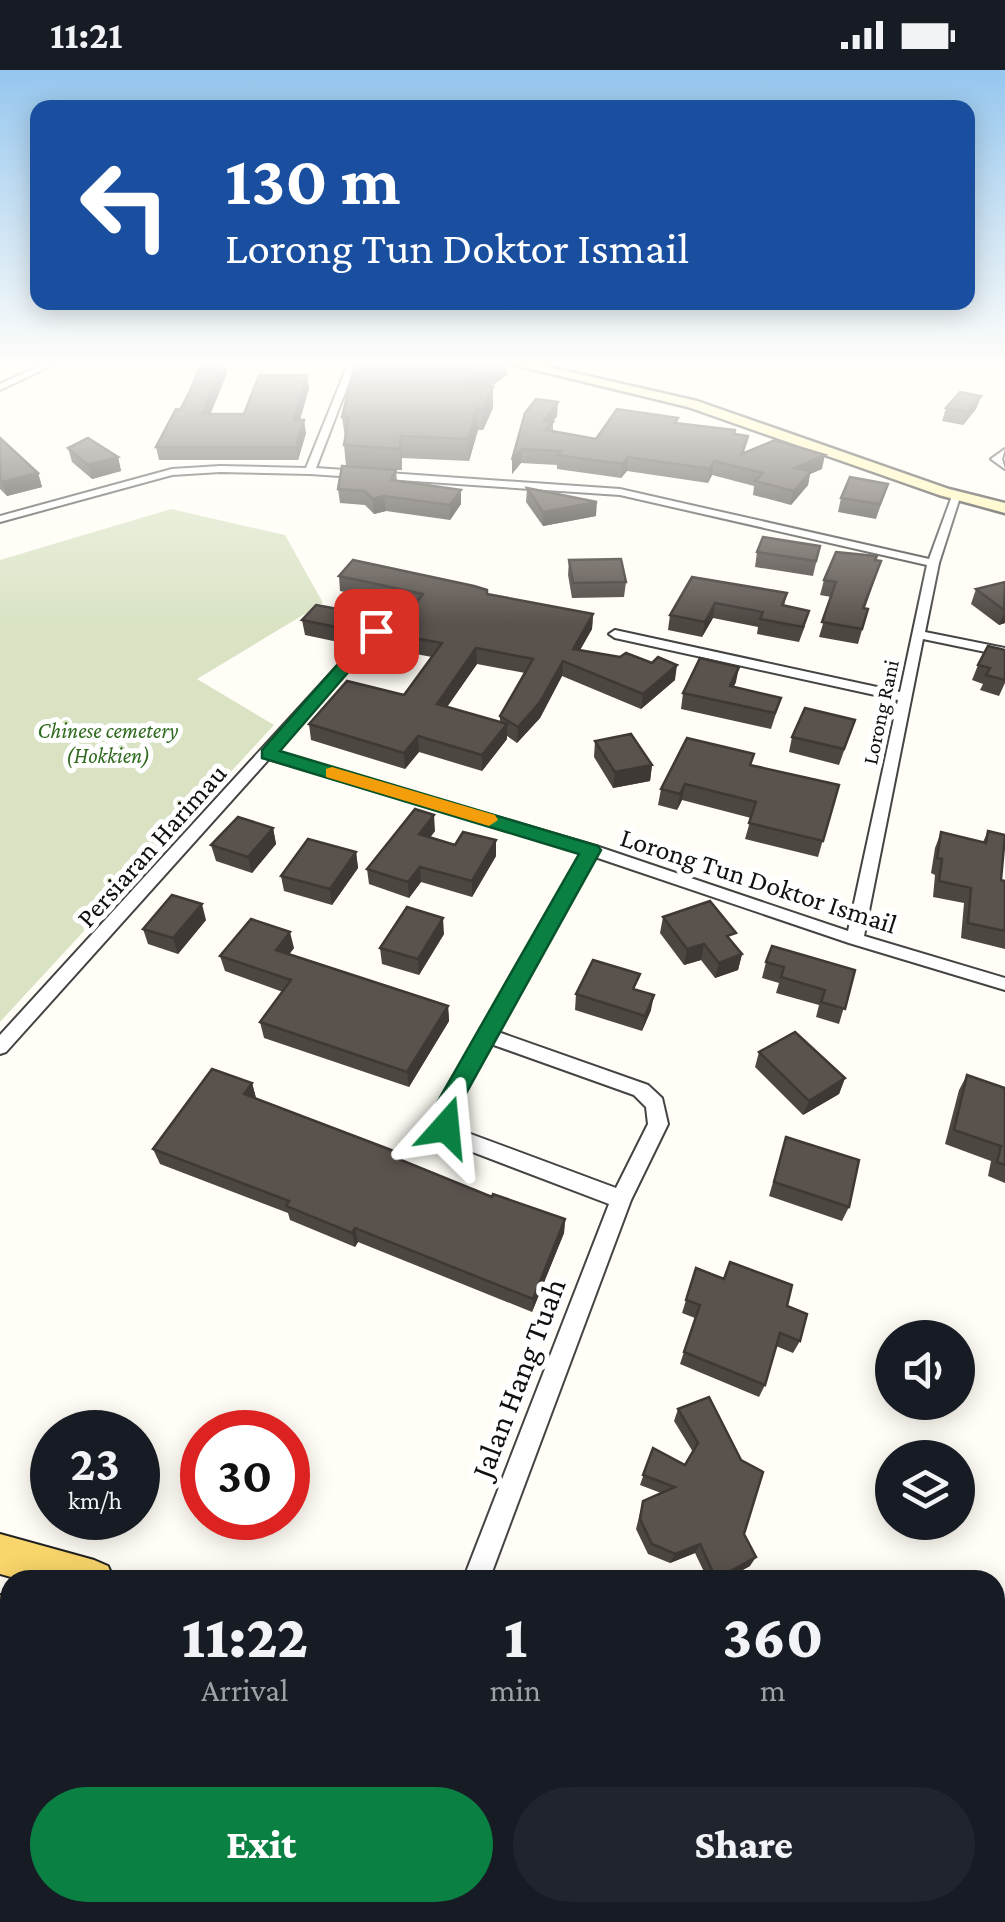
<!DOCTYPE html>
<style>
:root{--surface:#171b24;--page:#20242c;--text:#f1f3f6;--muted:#9ea1a6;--accent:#0b8043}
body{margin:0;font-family:"Crimson Pro",serif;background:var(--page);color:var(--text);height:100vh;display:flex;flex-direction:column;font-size:38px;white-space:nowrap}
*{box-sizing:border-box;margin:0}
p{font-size:32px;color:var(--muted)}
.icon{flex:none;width:55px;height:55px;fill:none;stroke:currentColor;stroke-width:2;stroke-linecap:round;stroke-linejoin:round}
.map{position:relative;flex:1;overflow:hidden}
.side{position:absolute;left:0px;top:1500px;width:1005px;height:352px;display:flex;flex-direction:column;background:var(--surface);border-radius:30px 30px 0 0;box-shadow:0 5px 25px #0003}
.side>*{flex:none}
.top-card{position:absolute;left:30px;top:30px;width:945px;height:210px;border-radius:20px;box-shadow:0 5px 25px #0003;background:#1a4fa0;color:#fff;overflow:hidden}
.buttons{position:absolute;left:875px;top:1250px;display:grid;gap:20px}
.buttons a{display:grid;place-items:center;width:100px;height:100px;border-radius:50%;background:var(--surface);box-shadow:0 5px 25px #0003;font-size:50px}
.speed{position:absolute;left:30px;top:1340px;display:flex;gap:20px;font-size:50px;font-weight:700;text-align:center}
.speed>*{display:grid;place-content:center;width:130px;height:130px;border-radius:50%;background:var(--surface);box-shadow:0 5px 25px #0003;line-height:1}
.speed small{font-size:25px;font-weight:400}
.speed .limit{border:15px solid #d22;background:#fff;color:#111}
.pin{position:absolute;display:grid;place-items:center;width:85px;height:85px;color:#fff;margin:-42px;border-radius:20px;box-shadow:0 5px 15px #0006}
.me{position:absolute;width:110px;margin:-55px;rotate:18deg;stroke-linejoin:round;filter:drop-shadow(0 0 8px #0008)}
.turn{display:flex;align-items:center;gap:35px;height:210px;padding:0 30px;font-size:45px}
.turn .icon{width:130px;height:130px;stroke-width:2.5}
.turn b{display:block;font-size:70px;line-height:85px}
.eta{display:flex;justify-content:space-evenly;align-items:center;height:170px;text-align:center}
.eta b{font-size:60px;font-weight:800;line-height:70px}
.action{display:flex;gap:20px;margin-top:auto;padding:20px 30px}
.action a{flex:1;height:115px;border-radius:60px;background:var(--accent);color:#fff;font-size:40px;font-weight:800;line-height:115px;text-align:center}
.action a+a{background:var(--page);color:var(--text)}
.status{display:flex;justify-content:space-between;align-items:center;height:70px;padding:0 50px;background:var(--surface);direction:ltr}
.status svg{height:28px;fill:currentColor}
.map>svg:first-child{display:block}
</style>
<div class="status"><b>11:21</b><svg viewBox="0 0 49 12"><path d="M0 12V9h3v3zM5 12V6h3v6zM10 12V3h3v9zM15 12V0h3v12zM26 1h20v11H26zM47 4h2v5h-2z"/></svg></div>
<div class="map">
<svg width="1005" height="1852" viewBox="0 0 1005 1852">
<rect width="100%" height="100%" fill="#fffdf5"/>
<path fill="#d9e3c4" d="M171 439 285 465 323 533 197 609 274 655 0 952V490Z"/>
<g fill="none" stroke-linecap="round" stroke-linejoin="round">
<defs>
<g id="street">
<path d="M43 294H55L0 320V314Z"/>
<path d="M348 294H356L316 398 620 419 929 489 952 426 961 424 939 493 925 562 1005 578V586L923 569 864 866 1005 908V920L849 873 595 787 498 962 648 1015 662 1028 668 1054 631 1130 489 1510H463L609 1134 454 1075 436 1057V1038L582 783 269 689 6 982 0 984V965L372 558H380V564L275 682 596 776 848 861 898 630 615 568 609 564 615 560 900 622 927 495 620 425 310 404 220 402 172 405 0 452V446L172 399 220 396 306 398ZM491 974 634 1025 646 1037 648 1054 616 1118 468 1063 456 1054V1039Z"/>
<path d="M1005 379 1002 389 1005 399 991 389Z"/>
</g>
<path id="secondary" d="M511 294H535L697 331 949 419 1005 433V443L939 425 688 337Z"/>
<g id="primary">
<path d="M0 1464 94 1490 108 1496 114 1510H22L0 1504Z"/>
<path d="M0 1525 10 1527V1569L0 1567Z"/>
<path d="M995 1774 1005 1778V1824L995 1820Z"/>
<path d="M881 1842H949L953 1852H885Z"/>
</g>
</defs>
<use href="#street" stroke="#444" stroke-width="4"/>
<use href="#secondary" stroke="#333" stroke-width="5"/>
<use href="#primary" stroke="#222" stroke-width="4"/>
<use href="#street" fill="#fff" fill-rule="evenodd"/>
<use href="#secondary" fill="#fff6b0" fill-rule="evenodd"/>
<use href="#primary" fill="#f9d66b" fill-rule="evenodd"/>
</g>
<g fill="#4d4742" fill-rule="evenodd">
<path d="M227 303 210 344H244L307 305 309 318 300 350 306 363 298 390H159L156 377 180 340Z"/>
<path d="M507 305 490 317H493V338L483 360H478L469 391 402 388V400H396L397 411 461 434 450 450 386 441 374 444 365 435 340 433 338 419 346 396 344 375 345 368 342 347Z"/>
<path d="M981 326 976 339 963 355 942 351 946 338Z"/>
<path d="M525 343 557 346 553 352V361L596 369 677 354 735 364 745 383 822 399 810 404 808 415 791 435 753 425 754 416 712 405 708 413 627 401 621 408 557 399V395L521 393 512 404V390Z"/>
<path d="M0 368 38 403 42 417 7 426 0 419Z"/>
<path d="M68 378 118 387 121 401 92 409 72 392Z"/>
<path d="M888 414 876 449 838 442 841 428Z"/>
<path d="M527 418 596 446 543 456 526 432Z"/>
<path d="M820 476 813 506 755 497 757 482Z"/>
<path d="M569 490 626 512 624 527 572 528 568 505Z"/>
<path d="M876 490 881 491 865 538 868 539 858 574 819 567 831 527 820 525 824 510Z"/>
<path d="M339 506 487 524 593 544 592 559 580 580 675 610 641 639 562 606 540 648 517 673 507 666V669L482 701 419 682 405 699 311 670 309 654 404 625 432 587 394 580 393 564 413 537 340 521ZM477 594 525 603 500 646V652L447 637Z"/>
<path d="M692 507 787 523 784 536 805 556 799 572 757 564 758 557 713 548 702 567 668 560 670 545Z"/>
<path d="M1005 512V553L999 555 971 534 976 519Z"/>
<path d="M349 541 351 556 338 572 305 565 302 550Z"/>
<path d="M1005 580V613L999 626 980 620 983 614 972 610 978 595Z"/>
<path d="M736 612 733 617 781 628 771 659 681 639 683 623Z"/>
<path d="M855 650 839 695 789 682 792 667Z"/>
<path d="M595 671 652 695 650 711 613 718 594 687Z"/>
<path d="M752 695 839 715 818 787 745 769 751 748 682 730 677 740 658 735 661 719Z"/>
<path d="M273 758 276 774 252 803 216 791 211 775Z"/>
<path d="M435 761 430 767 496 786 472 827 421 812 409 828 369 814 367 799Z"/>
<path d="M988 761 1001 810 1005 811V879L961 868 964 833 933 827 935 805 931 803 935 778 941 762 983 772Z"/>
<path d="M356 782 358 798 332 835 284 821 281 806Z"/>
<path d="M663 847 734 874 742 884 738 900 715 908 701 890 684 895 660 863Z"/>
<path d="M206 850 178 884 148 874 143 859Z"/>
<path d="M444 864 419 905 382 894 380 878Z"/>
<path d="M294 878 289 884 448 936 449 951 409 1017 264 968 260 952 283 922 225 901 220 886Z"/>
<path d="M766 892 855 900 839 954 816 947 819 935 776 923 779 913 762 908Z"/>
<path d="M576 924 651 940 642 961 575 940Z"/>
<path d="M759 982 845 1008 839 1024 803 1045 755 997Z"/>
<path d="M967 1005 1005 1018V1113L988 1106 991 1091 945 1074 959 1020Z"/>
<path d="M252 1013 256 1028 399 1083 400 1089 492 1127 565 1149 564 1163 532 1242 358 1172 355 1177 290 1150 288 1143 160 1094 153 1079Z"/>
<path d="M786 1067 849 1137 842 1151 769 1126Z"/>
<path d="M696 1198 787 1236 800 1271 793 1283 776 1276 765 1315 759 1327 680 1294 695 1248 682 1243Z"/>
<path d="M709 1327 744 1464 750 1496 724 1510H708L695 1483 670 1493 648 1484 636 1459 643 1431 661 1423 640 1415 653 1378 685 1395 693 1382 674 1351 678 1339Z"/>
</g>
<g fill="#3f3936">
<path d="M224 294H226L227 303 205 358 202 344Z"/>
<path d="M493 294H507V305L462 336V315Z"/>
<path d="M307 305 309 318 296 363 294 350Z"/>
<path d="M493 317V338L483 360V339Z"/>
<path d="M981 326 976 339 963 355 968 342Z"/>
<path d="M558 332 557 346 543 364 544 351Z"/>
<path d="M477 339 478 360 469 391 468 369Z"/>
<path d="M304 350 306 363 298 390 296 377Z"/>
<path d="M401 366 402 388V400L400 379Z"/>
<path d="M522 379 521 393 512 404V390Z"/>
<path d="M825 385 822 399 810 404 808 415 791 435 795 398Z"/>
<path d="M118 387 121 401 92 409 88 395Z"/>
<path d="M628 387 627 401 621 408 622 394Z"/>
<path d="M714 391 712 405 708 413 710 399Z"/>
<path d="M38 403 42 417 7 426 2 412Z"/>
<path d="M461 420V434L450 450V435Z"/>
<path d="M384 426 386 441 374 444 373 429Z"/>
<path d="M597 432 596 446 543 456V442Z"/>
<path d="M715 533 713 548 702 567 705 552Z"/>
<path d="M1005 540V553L999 555Z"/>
<path d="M349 541 351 556 338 572 336 557Z"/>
<path d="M593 544 592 559 572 594 573 579Z"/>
<path d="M476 578 477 594 438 650 437 634Z"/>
<path d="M563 591 562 606 540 648 517 673 518 657Z"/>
<path d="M677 595 675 610 641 639 643 624Z"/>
<path d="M739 597 736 612 727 632 730 616Z"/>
<path d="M507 654V669L482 701V685Z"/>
<path d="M418 666 419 682 405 699 404 683Z"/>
<path d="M652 695 650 711 613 718 615 702Z"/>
<path d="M685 714 682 730 677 740 680 724Z"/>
<path d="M434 745 435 761 421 780 419 764Z"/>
<path d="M273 758 276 774 252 803 248 787Z"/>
<path d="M496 770V786L472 827V811Z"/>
<path d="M356 782 358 798 332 835 330 819Z"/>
<path d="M420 797 421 812 409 828 408 812Z"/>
<path d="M202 834 206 850 178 884 173 868Z"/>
<path d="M443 848 444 864 419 905 418 889Z"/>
<path d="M290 862 294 878 280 896 276 880Z"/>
<path d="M704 874 701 890 684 895 687 879Z"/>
<path d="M742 884 738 900 715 908 719 893Z"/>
<path d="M654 925 651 940 642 961 645 946Z"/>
<path d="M448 936 449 951 409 1017 407 1002Z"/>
<path d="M845 1008 839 1024 803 1045 809 1031Z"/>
<path d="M252 1013 256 1028 244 1024Z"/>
<path d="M565 1149 564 1163 532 1242 533 1229Z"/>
<path d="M355 1158 358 1172 355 1177 352 1163Z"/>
<path d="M700 1474 695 1483 670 1493 675 1484Z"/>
<path d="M756 1487 750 1496 724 1510H715Z"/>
</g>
<g fill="#5a524d" stroke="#3f3936" stroke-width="2.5">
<path d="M201 294H224L202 344H244L259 305H307L294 350H304L296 377H156L176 339 180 340 190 321Z"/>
<path d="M355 294H493L462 315 493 317 483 339H477L468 369 401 366 400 379 344 375 349 347H342Z"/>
<path d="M960 322 981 326 968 342 946 338Z"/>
<path d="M536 329 558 332 544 351 553 352 546 360 596 369 617 339 678 348 675 353 735 360 734 364 748 366 742 384 775 370 825 385 795 398 811 401 794 421 755 411 763 403 714 391 710 399 628 387 622 394 557 385 561 381 522 379 512 390 525 343Z"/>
<path d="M0 368 38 403 2 412 0 410Z"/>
<path d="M88 368 118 387 88 395 68 378Z"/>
<path d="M342 396 396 400 391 410 461 420 450 435 384 426 373 429 364 421 338 419Z"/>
<path d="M850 407 888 414 880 434 841 428Z"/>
<path d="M527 418 597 432 543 442Z"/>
<path d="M763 467 820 476 816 491 757 482Z"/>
<path d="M836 482 877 486 875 490 881 491 863 538 868 539 862 559 822 552 836 512 824 510Z"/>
<path d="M621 489 626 512 573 513 569 490Z"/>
<path d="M353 490 474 516 487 520V524L593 544 573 579 620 587 626 583 652 593 658 587 677 595 643 624 563 591 540 632 518 657 500 646 533 589 476 578 437 634 507 654 482 685 418 666 404 683 309 654 347 611 404 625 442 573 393 564 423 524 339 506Z"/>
<path d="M692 507 787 523 782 535 809 541 803 557 760 549 763 542 715 533 705 552 670 545Z"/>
<path d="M1005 512 1004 540 976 519Z"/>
<path d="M316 535 349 541 336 557 302 550Z"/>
<path d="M988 576 1005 580V610L986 605 990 598 978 595Z"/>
<path d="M700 588 739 597 730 616 781 628 775 643 683 623Z"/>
<path d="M805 638 855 650 844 679 792 667Z"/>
<path d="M631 664 652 695 615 702 595 671Z"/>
<path d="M687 668 754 684 750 695 839 715 823 771 749 753 756 732 685 714 680 724 661 719Z"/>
<path d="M415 739 434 745 419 764 455 775 463 762 496 770 472 811 420 797 408 812 367 799Z"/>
<path d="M238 747 273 758 248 787 211 775Z"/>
<path d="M988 761 1005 765 1001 810 1005 811V861L968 853 971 818 939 811 942 789 937 788 941 762 986 773Z"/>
<path d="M308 769 356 782 330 819 281 806Z"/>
<path d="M172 825 202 834 173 868 143 859Z"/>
<path d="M710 831 736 863 727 866 742 884 719 893 704 874 687 879 663 847Z"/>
<path d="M407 837 443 848 418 889 380 878Z"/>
<path d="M251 849 290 862 276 880 448 936 407 1002 260 952 291 910 220 886Z"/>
<path d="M772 876 855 900 845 939 821 932 825 920 781 907 784 897 766 892Z"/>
<path d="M593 890 640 904 633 919 654 925 645 946 576 924Z"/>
<path d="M795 962 845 1008 809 1031 759 982Z"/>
<path d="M212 999 252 1013 244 1024 399 1083 396 1088 492 1127 493 1124 565 1149 533 1229 355 1158 352 1163 286 1136 289 1131 153 1079Z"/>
<path d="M967 1005 1005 1018V1095L997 1092 1001 1076 954 1060Z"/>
<path d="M786 1067 859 1090 849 1137 774 1112Z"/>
<path d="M730 1192 792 1215 787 1236 807 1244 800 1271 780 1263 765 1315 684 1282 700 1235 686 1230 696 1198 724 1209Z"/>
<path d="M709 1327 741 1390 763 1402 744 1464 756 1487 716 1509 700 1474 675 1484 652 1474 640 1449 643 1431 675 1417 643 1405 653 1378 685 1395 698 1373 678 1339Z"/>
</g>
<linearGradient id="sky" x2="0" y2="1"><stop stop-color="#95c6ee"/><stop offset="0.53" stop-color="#fffefa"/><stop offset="1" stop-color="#fffefa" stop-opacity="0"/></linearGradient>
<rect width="1005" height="554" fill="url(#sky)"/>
<path fill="#0b8043" stroke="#07532c" stroke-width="2.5" d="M371 557 384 561 280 681 598 776 601 780 458 1038 455 1064 446 1067 437 1064 434 1038 579 784 262 688V680Z"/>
<path fill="#f59e0b" d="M332 697 495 745 498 750 489 756 326 707V699Z"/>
<g text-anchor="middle" stroke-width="10" stroke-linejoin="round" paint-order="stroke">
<g font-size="22" fill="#111" stroke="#fff">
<text transform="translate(880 642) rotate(-78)" y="8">Lorong Rani</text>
</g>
<g font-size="22" font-style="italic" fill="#2f6b1f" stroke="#fff">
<text x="108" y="668">Chinese cemetery<tspan x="108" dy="25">(Hokkien)</tspan></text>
</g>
<g font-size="28" fill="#111" stroke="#fff">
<text transform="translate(151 775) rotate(-48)" y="10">Persiaran Harimau</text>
<text transform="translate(759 810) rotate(18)" y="10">Lorong Tun Doktor Ismail</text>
</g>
<g font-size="32" fill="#111" stroke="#fff">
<text transform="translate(518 1308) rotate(-69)" y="11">Jalan Hang Tuah</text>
</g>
</g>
</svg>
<div class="buttons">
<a><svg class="icon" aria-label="sound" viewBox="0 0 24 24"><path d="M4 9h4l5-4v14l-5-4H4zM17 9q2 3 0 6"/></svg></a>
<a><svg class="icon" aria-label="layers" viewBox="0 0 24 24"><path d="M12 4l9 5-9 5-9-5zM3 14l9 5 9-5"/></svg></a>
</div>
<div class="speed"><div>23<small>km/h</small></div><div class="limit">30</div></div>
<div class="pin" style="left:376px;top:561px;background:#d93025"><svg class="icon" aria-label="arrive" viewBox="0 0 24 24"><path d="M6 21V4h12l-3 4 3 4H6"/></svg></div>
<svg class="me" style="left:446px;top:1057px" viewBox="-20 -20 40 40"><path d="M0-17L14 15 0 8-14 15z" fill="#0b8043" stroke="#fff" stroke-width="4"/></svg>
<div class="top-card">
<div class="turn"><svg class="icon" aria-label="left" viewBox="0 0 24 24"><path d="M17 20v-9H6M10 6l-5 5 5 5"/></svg><div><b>130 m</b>Lorong Tun Doktor Ismail</div></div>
</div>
<section class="side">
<div class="eta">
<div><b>11:22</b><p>Arrival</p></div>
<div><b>1</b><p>min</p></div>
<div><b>360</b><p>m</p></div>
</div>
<div class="action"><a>Exit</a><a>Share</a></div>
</section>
</div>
